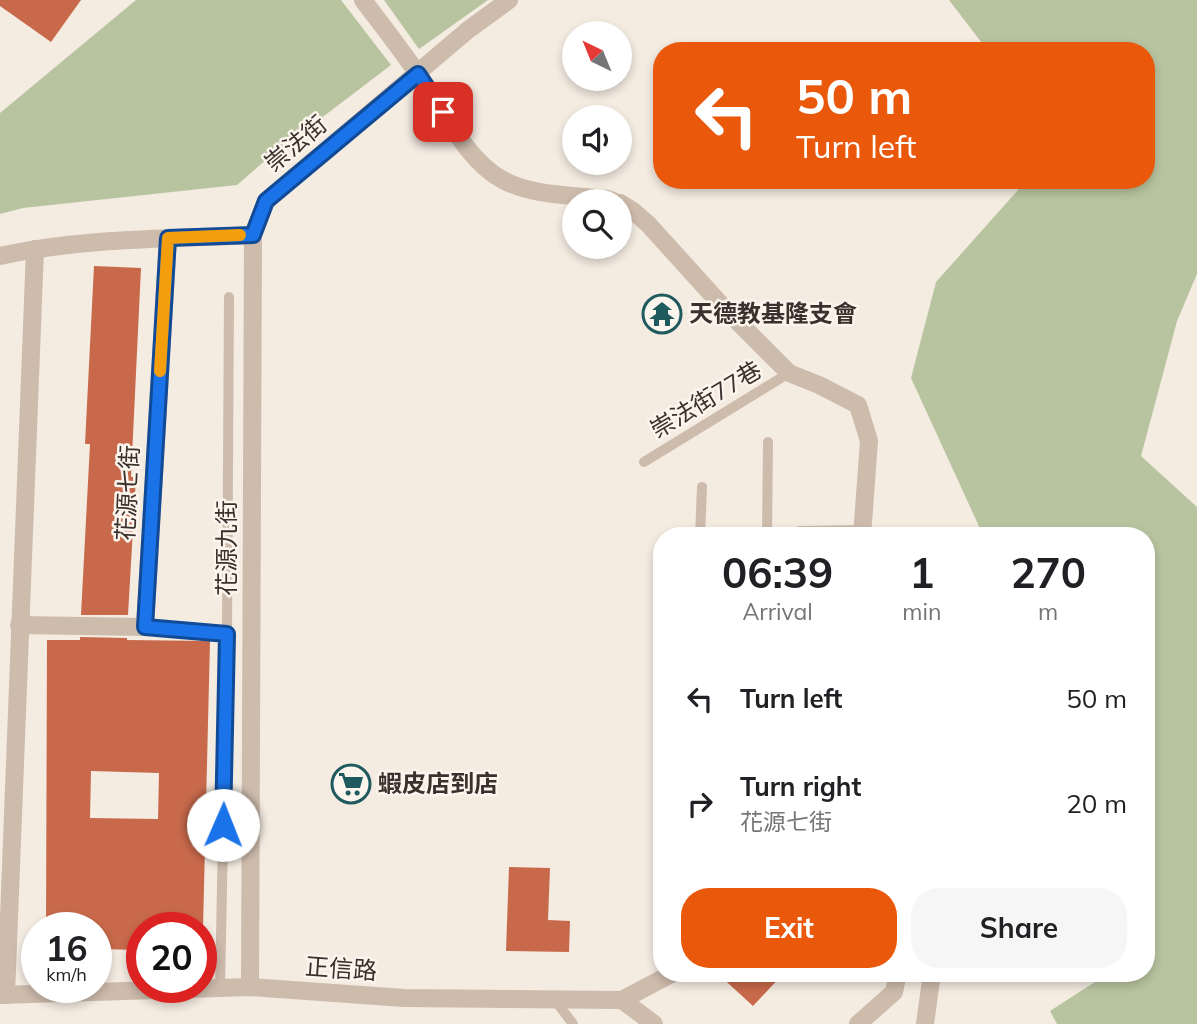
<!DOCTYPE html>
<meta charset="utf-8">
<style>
:root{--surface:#fff;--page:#f6f6f6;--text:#202124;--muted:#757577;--accent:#ea580c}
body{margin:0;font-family:Mulish,"Noto Sans TC",sans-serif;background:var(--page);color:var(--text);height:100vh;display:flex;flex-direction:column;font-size:26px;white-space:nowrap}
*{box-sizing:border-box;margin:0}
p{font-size:23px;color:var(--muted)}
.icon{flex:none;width:38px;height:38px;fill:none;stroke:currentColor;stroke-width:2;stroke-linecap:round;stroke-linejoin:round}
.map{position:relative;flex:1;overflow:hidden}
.panel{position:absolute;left:653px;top:527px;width:502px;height:455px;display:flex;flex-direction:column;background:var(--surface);border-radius:28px;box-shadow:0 4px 10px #0003}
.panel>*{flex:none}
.guide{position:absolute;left:653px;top:42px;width:502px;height:147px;border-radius:28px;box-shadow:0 4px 10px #0003;background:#ea580c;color:#fff;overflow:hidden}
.needle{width:46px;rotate:317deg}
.buttons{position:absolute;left:562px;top:21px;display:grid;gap:14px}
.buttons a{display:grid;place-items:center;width:70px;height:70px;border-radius:50%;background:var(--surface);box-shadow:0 4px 10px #0003;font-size:35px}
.speed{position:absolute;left:21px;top:912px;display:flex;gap:14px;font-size:35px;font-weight:700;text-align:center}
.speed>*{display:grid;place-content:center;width:91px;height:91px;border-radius:50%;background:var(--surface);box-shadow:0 4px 10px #0003;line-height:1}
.speed small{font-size:18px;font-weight:400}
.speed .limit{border:10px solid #d22;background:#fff;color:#111}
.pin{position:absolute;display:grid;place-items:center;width:60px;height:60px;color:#fff;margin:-30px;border-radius:14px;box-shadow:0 4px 10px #0006}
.me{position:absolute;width:77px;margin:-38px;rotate:1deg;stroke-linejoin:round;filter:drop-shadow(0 0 5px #0008)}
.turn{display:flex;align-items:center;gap:24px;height:147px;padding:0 28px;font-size:32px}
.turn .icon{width:91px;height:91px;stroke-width:2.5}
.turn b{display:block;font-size:49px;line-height:60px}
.eta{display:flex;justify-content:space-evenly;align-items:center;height:119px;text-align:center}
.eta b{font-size:42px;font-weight:700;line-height:49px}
.button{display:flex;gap:14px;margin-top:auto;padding:14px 28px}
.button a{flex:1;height:80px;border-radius:28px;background:var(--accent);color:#fff;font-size:28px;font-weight:700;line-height:80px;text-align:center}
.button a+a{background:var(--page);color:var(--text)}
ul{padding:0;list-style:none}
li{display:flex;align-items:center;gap:21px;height:105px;padding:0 28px}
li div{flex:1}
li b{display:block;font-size:26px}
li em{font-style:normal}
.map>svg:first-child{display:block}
</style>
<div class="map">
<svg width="1197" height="1024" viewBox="0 0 1197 1024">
<rect width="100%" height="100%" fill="#f4ebe1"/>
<g fill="#b8c4a0">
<path d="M136 0H341L391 65 261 164 237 185 23 208 0 214V113Z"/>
<path d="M384 0H488L419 49Z"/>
<path d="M949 0H1197V274L1177 321 1141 456 1197 507V1024H1057L1050 1011 1098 980 1096 973H1146V536L983 535 911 378 936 282 1027 180H1146V51H988Z"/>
</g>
<g fill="#c8694b" fill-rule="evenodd">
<path d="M0 0H81L51 42 0 6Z"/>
<path d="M94 266 141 268 131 477H136L128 615H81L90 444H85Z"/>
<path d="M80 637 127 638V640L210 641 203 928H142V950L96 949V928H46L47 640H80ZM91 771 159 773 158 819 90 818Z"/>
<path d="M509 867 550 868 548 920 570 921 569 952 506 951Z"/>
<path d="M717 973H784L753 1006Z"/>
</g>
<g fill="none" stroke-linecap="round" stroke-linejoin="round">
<g stroke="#cdbbac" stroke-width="10">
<path d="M644 462 789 373"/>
<path d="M700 536 702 487"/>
<path d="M767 536 768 442"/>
<path d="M787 536 800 531 863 530"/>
<path d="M145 627 227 634"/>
<path d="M220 989 227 634 229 297"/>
<path d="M555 1000 573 1024"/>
</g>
<g stroke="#cdbbac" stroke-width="18">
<path d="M363 0C381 24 400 48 417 73 441 106 466 161 503 180 532 196 574 195 607 199L613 201"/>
<path d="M620 203 633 211 648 224 725 309 789 373 819 385 858 405 869 441 862 536"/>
<path d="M0 256C82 238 169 239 253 235"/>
<path d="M19 625 145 627 168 238"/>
<path d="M250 987 253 235 266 201 468 30 509 0"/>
<path d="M0 995 250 987 404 998 622 1000 673 973"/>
<path d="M6 995 35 249"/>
<path d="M622 1000 654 1024"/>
<path d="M858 1024 894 992 898 973"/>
<path d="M925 1024 932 973"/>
</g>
</g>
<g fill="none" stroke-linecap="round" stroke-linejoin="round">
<defs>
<path id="route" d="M223 825 227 634 145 627 168 238 253 235 266 201 418 74 443 112"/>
</defs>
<use href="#route" stroke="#114b97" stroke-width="18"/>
<use href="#route" stroke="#1a73e8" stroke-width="12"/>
<path stroke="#f59e0b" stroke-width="12" d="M160 371 168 238 240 235"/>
</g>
<defs>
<symbol id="temple-ring" viewBox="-11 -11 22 22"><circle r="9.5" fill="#fbf5ee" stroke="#1f5a5e" stroke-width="1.5"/><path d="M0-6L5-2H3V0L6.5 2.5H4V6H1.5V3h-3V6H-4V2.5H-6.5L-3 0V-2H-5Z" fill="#1f5a5e"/></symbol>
<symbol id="supermarket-ring" viewBox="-11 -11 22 22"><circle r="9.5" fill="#fbf5ee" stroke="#1f5a5e" stroke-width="1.5"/><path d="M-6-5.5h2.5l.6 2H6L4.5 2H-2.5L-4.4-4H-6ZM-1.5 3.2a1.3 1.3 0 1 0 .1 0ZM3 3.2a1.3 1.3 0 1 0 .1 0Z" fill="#1f5a5e"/></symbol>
</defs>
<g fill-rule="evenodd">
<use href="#temple-ring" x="640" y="292" width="44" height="44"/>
<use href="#supermarket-ring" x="329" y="762" width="44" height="44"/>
</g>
<g text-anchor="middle" stroke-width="5" stroke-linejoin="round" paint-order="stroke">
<g font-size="24" fill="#3b302b" stroke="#fbf5ee">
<text transform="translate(296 144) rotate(-40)" y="8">崇法街</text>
<text transform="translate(706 400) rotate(-31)" y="8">崇法街77巷</text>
<text transform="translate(128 493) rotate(-87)" y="8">花源七街</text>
<text transform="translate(227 548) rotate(-90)" y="8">花源九街</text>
<text transform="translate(341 969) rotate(4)" y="8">正信路</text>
</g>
<g font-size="24" font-weight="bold" fill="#3b302b" stroke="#fbf5ee" text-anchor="start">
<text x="689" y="322">天德教基隆支會</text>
<text x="378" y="792">蝦皮店到店</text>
</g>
</g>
</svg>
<div class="buttons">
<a><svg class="needle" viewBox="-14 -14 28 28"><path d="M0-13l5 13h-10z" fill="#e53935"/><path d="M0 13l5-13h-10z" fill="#757577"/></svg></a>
<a><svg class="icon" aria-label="sound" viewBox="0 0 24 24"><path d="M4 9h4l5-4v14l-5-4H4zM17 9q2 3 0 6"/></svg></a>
<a><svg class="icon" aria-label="search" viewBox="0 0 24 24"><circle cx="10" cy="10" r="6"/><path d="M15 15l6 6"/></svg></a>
</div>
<div class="speed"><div>16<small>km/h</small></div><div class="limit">20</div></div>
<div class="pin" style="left:443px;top:112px;background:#d93025"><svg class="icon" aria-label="arrive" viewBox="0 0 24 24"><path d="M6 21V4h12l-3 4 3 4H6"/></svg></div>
<svg class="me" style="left:223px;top:825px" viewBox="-20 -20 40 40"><circle r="19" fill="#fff"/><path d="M0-13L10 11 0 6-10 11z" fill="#1a73e8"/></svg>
<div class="guide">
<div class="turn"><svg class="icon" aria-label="left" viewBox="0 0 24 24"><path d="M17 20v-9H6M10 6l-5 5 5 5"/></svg><div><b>50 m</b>Turn left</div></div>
</div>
<section class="panel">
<div class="eta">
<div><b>06:39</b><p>Arrival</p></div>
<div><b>1</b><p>min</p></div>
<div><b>270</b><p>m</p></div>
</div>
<ul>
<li><svg class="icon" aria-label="left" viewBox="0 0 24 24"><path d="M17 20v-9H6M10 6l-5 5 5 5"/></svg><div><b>Turn left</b></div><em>50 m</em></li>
<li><svg class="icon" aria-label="right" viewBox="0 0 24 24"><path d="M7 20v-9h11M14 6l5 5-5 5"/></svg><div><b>Turn right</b><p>花源七街</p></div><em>20 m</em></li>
</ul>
<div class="button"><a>Exit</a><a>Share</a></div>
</section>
</div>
